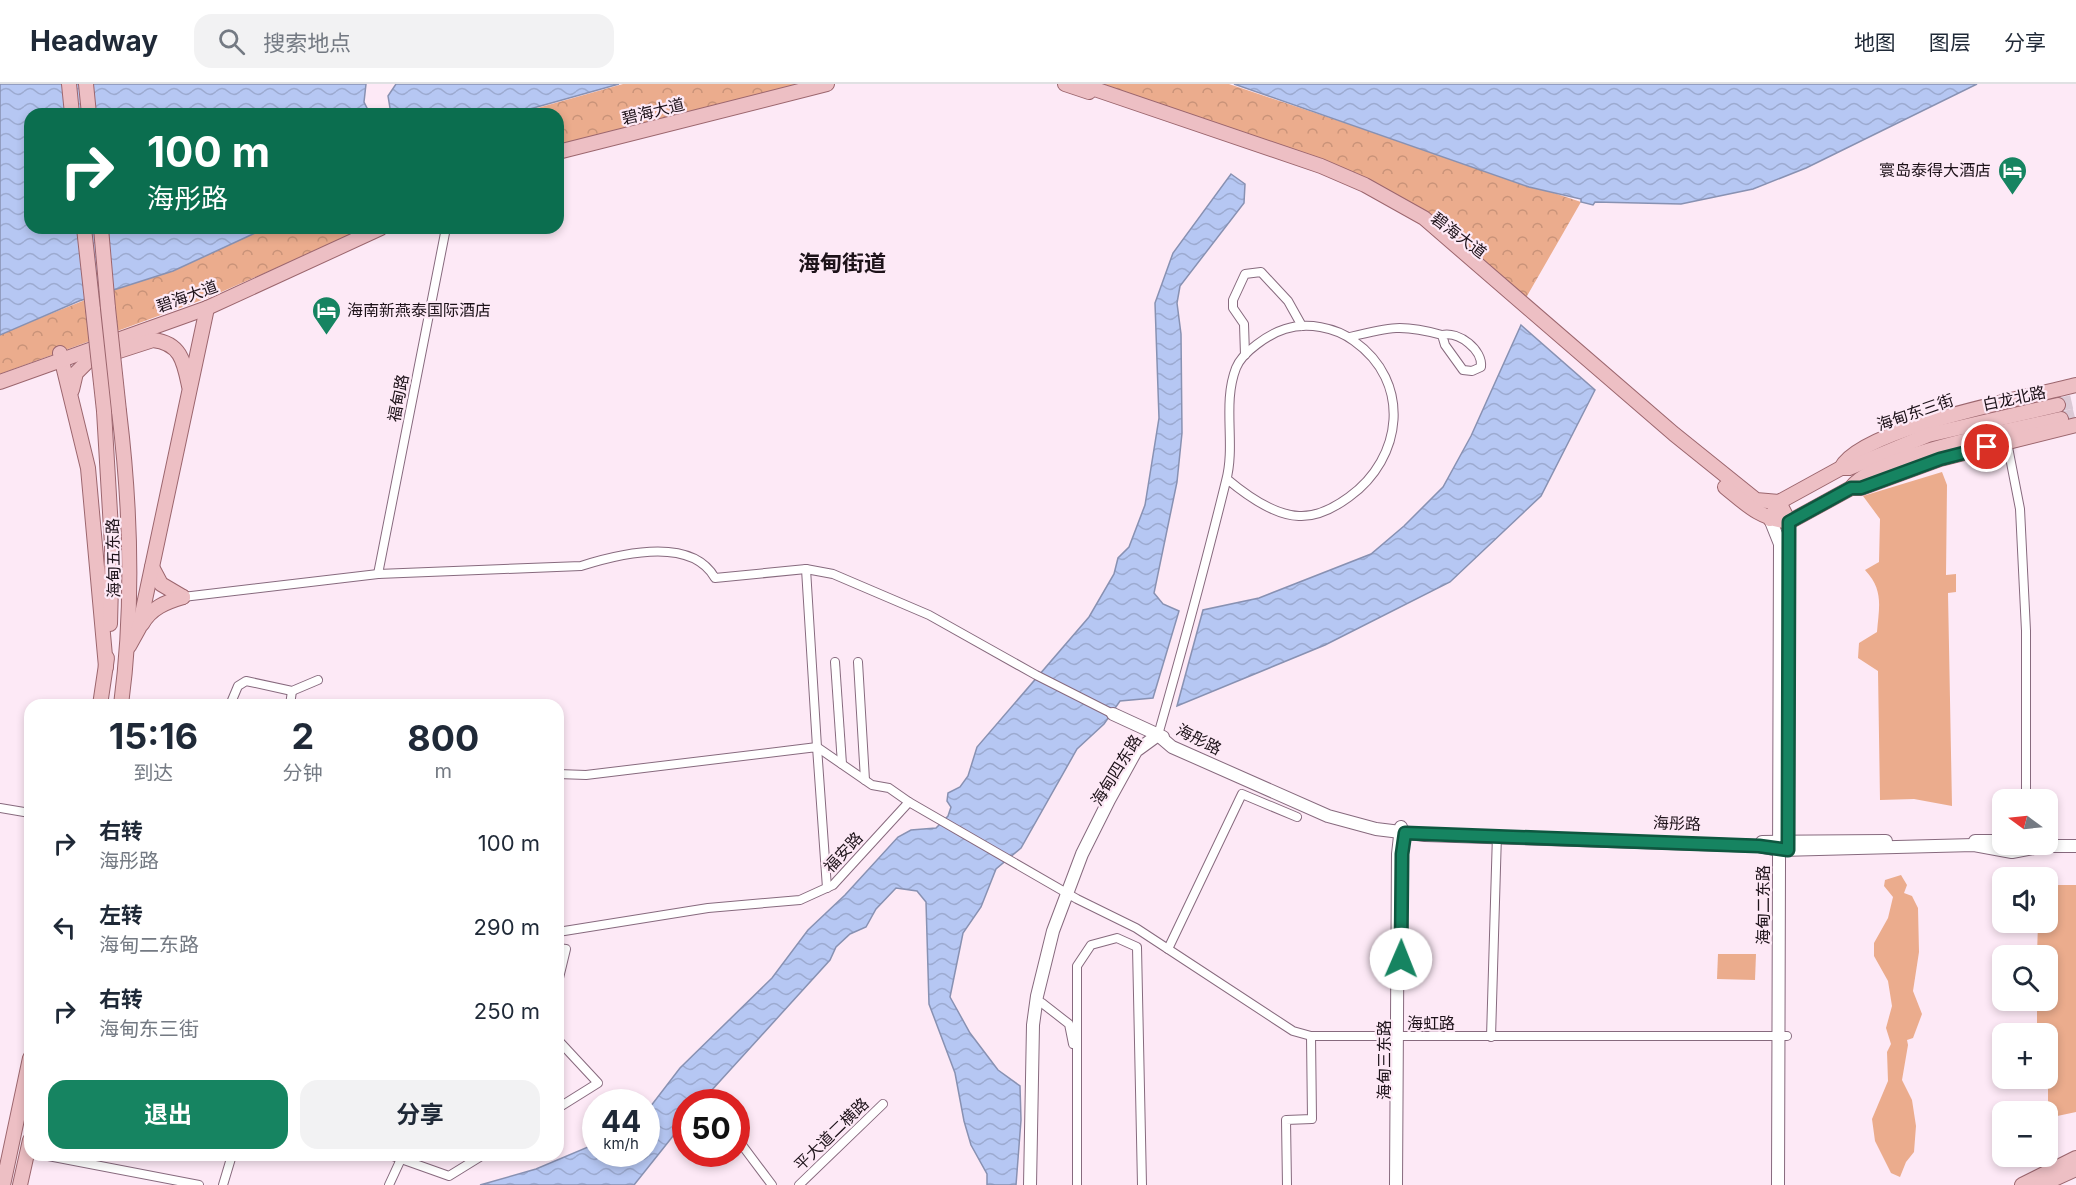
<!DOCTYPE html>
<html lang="zh">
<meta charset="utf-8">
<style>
:root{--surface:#fff;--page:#f2f2f3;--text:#1f2937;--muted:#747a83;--line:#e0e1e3;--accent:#168461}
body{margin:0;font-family:Inter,"Noto Sans SC",sans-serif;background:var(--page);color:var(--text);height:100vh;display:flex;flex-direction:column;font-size:22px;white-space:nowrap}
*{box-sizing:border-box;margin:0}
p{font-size:20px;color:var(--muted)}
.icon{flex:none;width:33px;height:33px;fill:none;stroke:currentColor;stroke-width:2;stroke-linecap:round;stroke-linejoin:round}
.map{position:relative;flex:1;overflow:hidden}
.side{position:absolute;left:24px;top:615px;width:540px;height:462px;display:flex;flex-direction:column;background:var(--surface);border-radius:18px;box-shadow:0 3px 9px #0003}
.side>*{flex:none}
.hud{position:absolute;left:24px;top:24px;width:540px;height:126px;border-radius:18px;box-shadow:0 3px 9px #0003;background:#0b6e4f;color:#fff;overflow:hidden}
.needle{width:39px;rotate:285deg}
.tools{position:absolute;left:1992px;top:705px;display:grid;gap:12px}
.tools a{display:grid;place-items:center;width:66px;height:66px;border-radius:12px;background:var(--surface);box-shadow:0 3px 9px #0003;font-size:30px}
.speed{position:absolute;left:582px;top:1005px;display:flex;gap:12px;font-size:30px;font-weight:700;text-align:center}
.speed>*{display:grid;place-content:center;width:78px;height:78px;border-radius:50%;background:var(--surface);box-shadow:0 3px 9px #0003;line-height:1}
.speed small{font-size:15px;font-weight:400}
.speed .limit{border:9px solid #d22;background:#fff;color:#111}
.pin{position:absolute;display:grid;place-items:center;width:51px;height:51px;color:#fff;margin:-26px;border:3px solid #fff;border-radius:50%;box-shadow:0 2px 6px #0007}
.me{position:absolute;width:66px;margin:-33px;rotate:1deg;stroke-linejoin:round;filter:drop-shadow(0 0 4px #0008)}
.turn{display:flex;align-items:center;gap:21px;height:126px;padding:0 24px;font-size:27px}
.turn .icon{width:78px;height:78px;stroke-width:2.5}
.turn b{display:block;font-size:42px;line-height:51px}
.eta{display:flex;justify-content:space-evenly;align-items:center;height:102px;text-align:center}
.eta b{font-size:36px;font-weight:700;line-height:42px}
.button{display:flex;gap:12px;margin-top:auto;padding:12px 24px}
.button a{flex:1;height:69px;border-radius:18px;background:var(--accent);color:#fff;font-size:24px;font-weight:700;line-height:69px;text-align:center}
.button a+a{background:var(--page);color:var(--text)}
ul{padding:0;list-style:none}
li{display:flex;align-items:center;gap:18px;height:84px;padding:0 24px}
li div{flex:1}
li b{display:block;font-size:22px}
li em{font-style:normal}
header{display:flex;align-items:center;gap:36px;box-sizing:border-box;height:84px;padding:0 30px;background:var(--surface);border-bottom:2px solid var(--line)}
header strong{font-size:28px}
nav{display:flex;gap:33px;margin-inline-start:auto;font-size:21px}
.search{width:420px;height:54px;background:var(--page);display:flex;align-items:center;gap:15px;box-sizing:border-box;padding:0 21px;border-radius:18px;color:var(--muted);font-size:22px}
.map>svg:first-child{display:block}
</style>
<header>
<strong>Headway</strong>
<div class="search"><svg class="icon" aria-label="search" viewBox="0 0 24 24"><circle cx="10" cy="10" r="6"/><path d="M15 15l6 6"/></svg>搜索地点</div>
<nav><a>地图</a><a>图层</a><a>分享</a></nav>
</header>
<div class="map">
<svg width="2076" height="1101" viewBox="0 0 2076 1101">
<defs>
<pattern id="forest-crowns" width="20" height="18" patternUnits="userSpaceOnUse" patternTransform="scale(1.5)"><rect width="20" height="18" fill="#ebac8d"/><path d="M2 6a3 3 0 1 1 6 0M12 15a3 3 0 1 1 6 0" fill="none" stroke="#c99379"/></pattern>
<pattern id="water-waves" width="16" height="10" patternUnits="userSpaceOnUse" patternTransform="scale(1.5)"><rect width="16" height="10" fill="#b6c7f3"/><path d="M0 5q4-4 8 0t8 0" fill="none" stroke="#9caad0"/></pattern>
</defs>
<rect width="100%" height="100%" fill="#fde9f6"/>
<g fill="#ebac8d">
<path d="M1942 388 1947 401 1946 491 1956 490V508L1948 509 1952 722 1914 715 1880 716 1878 587 1858 574 1859 559 1877 548C1879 523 1884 506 1865 486L1879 478 1880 435 1863 412Z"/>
<path d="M1901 791 1907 801 1904 809 1912 812 1918 824 1919 868 1913 907 1922 930 1913 954 1907 956 1908 961 1902 996 1912 1016 1916 1042 1914 1068 1906 1078 1900 1093 1891 1089 1875 1057 1872 1035 1888 997 1887 968 1891 960 1886 944 1892 922 1888 897 1874 872V859L1888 834 1893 813 1884 802 1885 796Z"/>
<path d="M2048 801H2076V1028L2048 1034V950L2037 949V917L2048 916V872L2037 871 2038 839 2048 838Z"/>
<path d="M1718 870H1756L1755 896 1717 895Z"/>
</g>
<g fill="url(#forest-crowns)">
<path d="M623 0H806L558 65V30H516Z"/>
<path d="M1072 0H1229L1581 118 1523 219 1424 134 1334 87Z"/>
<path d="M265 144H367L210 213 0 290V250Z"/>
</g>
<g fill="url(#water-waves)" stroke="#8891b2" stroke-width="1.5">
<path d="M0 0H366L364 18 370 30H30V144H266L173 187 79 217 0 251Z"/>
<path d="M396 0H619L512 30H391L388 12Z"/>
<path d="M1234 0H1977L1806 84 1753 105 1681 120 1595 118 1593 121 1581 118V115L1529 103Z"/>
<path d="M1231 90 1245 100 1244 119 1180 202 1177 219 1181 250 1182 349 1177 398 1154 509 1163 520 1179 527 1153 614 1120 617 1104 640 1077 665 1021 764 996 785 981 823 963 849 950 913 970 949 998 986 1020 1002 1021 1036 1016 1101H987V1090L971 1061 964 1037 955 989 929 920 926 818 917 807 896 804 876 825 866 843 850 850 836 863 830 876 701 1018H686L685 1037 634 1101H480L536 1085 595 1060 596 1070H646L647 1027 680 984 772 894 808 846 845 811 898 753 911 746 936 744 948 732 951 723 947 717 948 709 960 703 968 692 977 663 1089 533 1114 490 1118 474 1129 463 1145 421 1159 334 1155 219 1173 169Z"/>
<path d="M1521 241 1595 306 1541 412 1450 498 1325 561 1177 622 1203 526 1259 514 1371 470 1404 442 1443 403 1471 352Z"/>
</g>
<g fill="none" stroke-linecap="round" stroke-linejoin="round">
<g stroke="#dbc9d5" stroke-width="14" stroke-dasharray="14 7" stroke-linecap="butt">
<path d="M2058 321 2076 317"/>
<path d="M2061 335 2076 331"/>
</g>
<defs>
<g id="street">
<path d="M1350 253C1390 243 1402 240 1442 251L1445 261 1463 286 1472 287 1481 283C1483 266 1459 247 1442 251"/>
<path d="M1245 271 1244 240 1233 224V216L1245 190 1261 188 1288 217 1302 242"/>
<path d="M2007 358 2020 425 2026 547V716"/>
<path d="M806 485 817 663 872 701 889 704 909 718"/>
<path d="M378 490 446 144"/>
<path d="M183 513 378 490 581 482C619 470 691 452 715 494L806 485 833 490 929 531 1036 591 1113 630"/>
<path d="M835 578 842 680"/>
<path d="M858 578 865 696"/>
<path d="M230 621 238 602 246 597 292 607 318 596"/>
<path d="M290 621 292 607"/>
<path d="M1158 651C1182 567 1205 482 1226 397 1236 360 1222 320 1236 284 1242 268 1269 250 1285 245 1307 238 1335 243 1354 257 1412 298 1403 374 1349 413 1334 424 1317 433 1299 432 1273 431 1246 411 1227 395"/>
<path d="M558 690 586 691 817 663 827 804"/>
<path d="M0 724 30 729"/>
<path d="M558 848 708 824 800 816 833 801 909 718 1077 815 1136 844 1293 947 1311 952H1787"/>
<path d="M558 864 566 865 558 898"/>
<path d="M1168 865 1242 710 1297 733"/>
<path d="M1042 919 1069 940 1073 960"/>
<path d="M1491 953 1497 750"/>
<path d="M558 956 598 999 558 1024"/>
<path d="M736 1053 772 1101"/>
<path d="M43 1071 199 1101"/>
<path d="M390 1071 449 1092 483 1071"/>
<path d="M223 1101 232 1071"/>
<path d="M389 1101 401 1075"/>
<path d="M799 1101 883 1020"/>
<path d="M1077 1101V882L1091 861 1117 854 1137 863 1142 1101"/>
<path d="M1287 1101 1286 1036 1312 1035 1311 952"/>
</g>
<g id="secondary">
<path d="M1770 435 1780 460 1778 1101"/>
<path d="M1113 630 1163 653"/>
<path d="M1158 651 1172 663 1328 732 1376 745 1425 751 1759 762 1780 766 1974 761 2012 768 2045 762H2076"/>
<path d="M1788 710 1789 438"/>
<path d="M1975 757H2002"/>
<path d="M1762 758 1886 757"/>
<path d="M1030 1101 1033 941 1037 912 1053 847 1082 770 1109 716 1136 667 1158 651"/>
<path d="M1396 1101 1398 770 1401 743"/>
</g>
<g id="primary">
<path d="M69 0 72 30"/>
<path d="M86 0 89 30"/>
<path d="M1065 0 1089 8"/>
<path d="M1080 0 1321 82 1365 101 1424 134 1674 350 1756 416 1779 418 1841 384C1861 344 2030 313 2076 301"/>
<path d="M558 68 827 0"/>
<path d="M84 144 93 226"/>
<path d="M101 144 108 224"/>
<path d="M60 269 88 384 106 583"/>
<path d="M0 298 207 224 381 144"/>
<path d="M72 306 76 289 88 277 153 256C181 259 184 278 189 302"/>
<path d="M104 327 112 462 110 540"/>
<path d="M119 327C131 425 134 523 121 621"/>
<path d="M1841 384H1849L1928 351 2058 321"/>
<path d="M1725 403C1747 421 1759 434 1789 438L1779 418 1770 435"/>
<path d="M1851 404C1874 371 2018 345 2061 335"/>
<path d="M1789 438 1851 404H1861L1940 375 2076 341"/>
<path d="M152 483 161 500 183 513"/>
<path d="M142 540C151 524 166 518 183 513"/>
<path d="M129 562 139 544 207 224"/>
<path d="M100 621 107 574"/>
<path d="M3 1101 30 974"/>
<path d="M20 1101 30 1056"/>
<path d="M2022 1101 2076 1074"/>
<path d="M2041 1101 2076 1085"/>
</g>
</defs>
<use href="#street" stroke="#876a7e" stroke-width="10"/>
<use href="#secondary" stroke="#876a7e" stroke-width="14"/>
<use href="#primary" stroke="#9c666e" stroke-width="16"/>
<use href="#street" stroke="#fff" stroke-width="8"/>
<use href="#secondary" stroke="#fff" stroke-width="12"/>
<use href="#primary" stroke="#edbfc4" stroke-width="14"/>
<defs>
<g id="primary-bridge">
<path d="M108 224 119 327"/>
<path d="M93 226 104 327"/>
</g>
</defs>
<use href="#primary-bridge" stroke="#9c666e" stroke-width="16" stroke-linecap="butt"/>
<use href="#primary-bridge" stroke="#edbfc4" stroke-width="14"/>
</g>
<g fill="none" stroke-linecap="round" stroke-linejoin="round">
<defs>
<path id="route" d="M1401 875 1402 770 1405 749 1759 762 1788 766 1789 438 1851 404H1861L1940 375 1987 363"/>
</defs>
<use href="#route" stroke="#0e563f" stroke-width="15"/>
<use href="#route" stroke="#168461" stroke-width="10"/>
</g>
<defs>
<symbol id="hotel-pin" viewBox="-11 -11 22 30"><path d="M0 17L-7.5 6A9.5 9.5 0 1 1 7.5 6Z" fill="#168461" stroke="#fde9f6"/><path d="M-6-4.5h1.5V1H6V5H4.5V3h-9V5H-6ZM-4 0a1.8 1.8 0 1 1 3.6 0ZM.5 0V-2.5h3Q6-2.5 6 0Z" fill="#fff"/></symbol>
</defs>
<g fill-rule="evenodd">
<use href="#hotel-pin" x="1996" y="70" width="33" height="45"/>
<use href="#hotel-pin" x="310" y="210" width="33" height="45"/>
</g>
<g text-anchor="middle" stroke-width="4.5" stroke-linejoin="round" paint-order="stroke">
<g font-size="16" fill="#1d1219" stroke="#fde9f6">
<text transform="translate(653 27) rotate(-14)" y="6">碧海大道</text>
<text transform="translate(1459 151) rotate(37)" y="6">碧海大道</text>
<text transform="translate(187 212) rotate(-20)" y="6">碧海大道</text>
<text transform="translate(398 314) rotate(-79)" y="6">福甸路</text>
<text transform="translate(2014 314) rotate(-12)" y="6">白龙北路</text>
<text transform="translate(1915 328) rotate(-19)" y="6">海甸东三街</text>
<text transform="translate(113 474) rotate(-91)" y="6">海甸五东路</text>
<text transform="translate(1199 655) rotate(27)" y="6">海彤路</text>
<text transform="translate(1116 686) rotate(-58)" y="6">海甸四东路</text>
<text transform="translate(1677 739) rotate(2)" y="6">海彤路</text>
<text transform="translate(843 768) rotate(-47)" y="6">福安路</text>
<text transform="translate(1763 821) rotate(-90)" y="6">海甸二东路</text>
<text x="1431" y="945">海虹路</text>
<text transform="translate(1384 976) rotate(-90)" y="6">海甸三东路</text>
<text transform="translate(831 1050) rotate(-44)" y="6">平大道二横路</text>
</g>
<g font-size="16" fill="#1d1219" stroke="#fde9f6" text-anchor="end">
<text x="1991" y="92">寰岛泰得大酒店</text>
<text x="347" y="232" text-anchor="start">海南新燕泰国际酒店</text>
</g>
<g font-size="22" font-weight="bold" fill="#1d1219" stroke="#fde9f6">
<text x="842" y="187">海甸街道</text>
</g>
</g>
</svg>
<div class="tools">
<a><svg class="needle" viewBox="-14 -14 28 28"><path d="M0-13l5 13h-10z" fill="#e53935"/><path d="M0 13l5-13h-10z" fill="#747a83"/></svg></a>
<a><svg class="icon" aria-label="sound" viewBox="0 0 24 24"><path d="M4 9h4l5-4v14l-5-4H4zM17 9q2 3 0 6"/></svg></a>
<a><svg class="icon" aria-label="search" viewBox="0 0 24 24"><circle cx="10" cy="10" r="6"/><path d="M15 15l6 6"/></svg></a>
<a>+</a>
<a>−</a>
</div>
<div class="speed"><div>44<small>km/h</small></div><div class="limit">50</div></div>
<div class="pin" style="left:1987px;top:363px;background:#d93025"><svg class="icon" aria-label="arrive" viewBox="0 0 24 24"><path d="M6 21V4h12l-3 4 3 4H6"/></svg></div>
<svg class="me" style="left:1401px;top:875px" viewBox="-20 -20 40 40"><circle r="19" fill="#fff"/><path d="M0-13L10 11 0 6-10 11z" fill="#168461"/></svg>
<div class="hud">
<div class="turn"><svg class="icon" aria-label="right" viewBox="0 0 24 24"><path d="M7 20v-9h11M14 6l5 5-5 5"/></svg><div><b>100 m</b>海彤路</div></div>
</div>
<section class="side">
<div class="eta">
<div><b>15:16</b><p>到达</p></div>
<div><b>2</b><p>分钟</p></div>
<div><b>800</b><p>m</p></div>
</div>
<ul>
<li><svg class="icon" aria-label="right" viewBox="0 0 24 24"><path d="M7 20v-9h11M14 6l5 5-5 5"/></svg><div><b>右转</b><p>海彤路</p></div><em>100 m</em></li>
<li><svg class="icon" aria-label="left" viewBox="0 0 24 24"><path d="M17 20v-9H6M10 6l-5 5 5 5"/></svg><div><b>左转</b><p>海甸二东路</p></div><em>290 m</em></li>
<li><svg class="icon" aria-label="right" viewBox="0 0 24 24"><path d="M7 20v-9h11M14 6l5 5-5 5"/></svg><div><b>右转</b><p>海甸东三街</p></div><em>250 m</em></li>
</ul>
<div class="button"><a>退出</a><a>分享</a></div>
</section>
</div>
